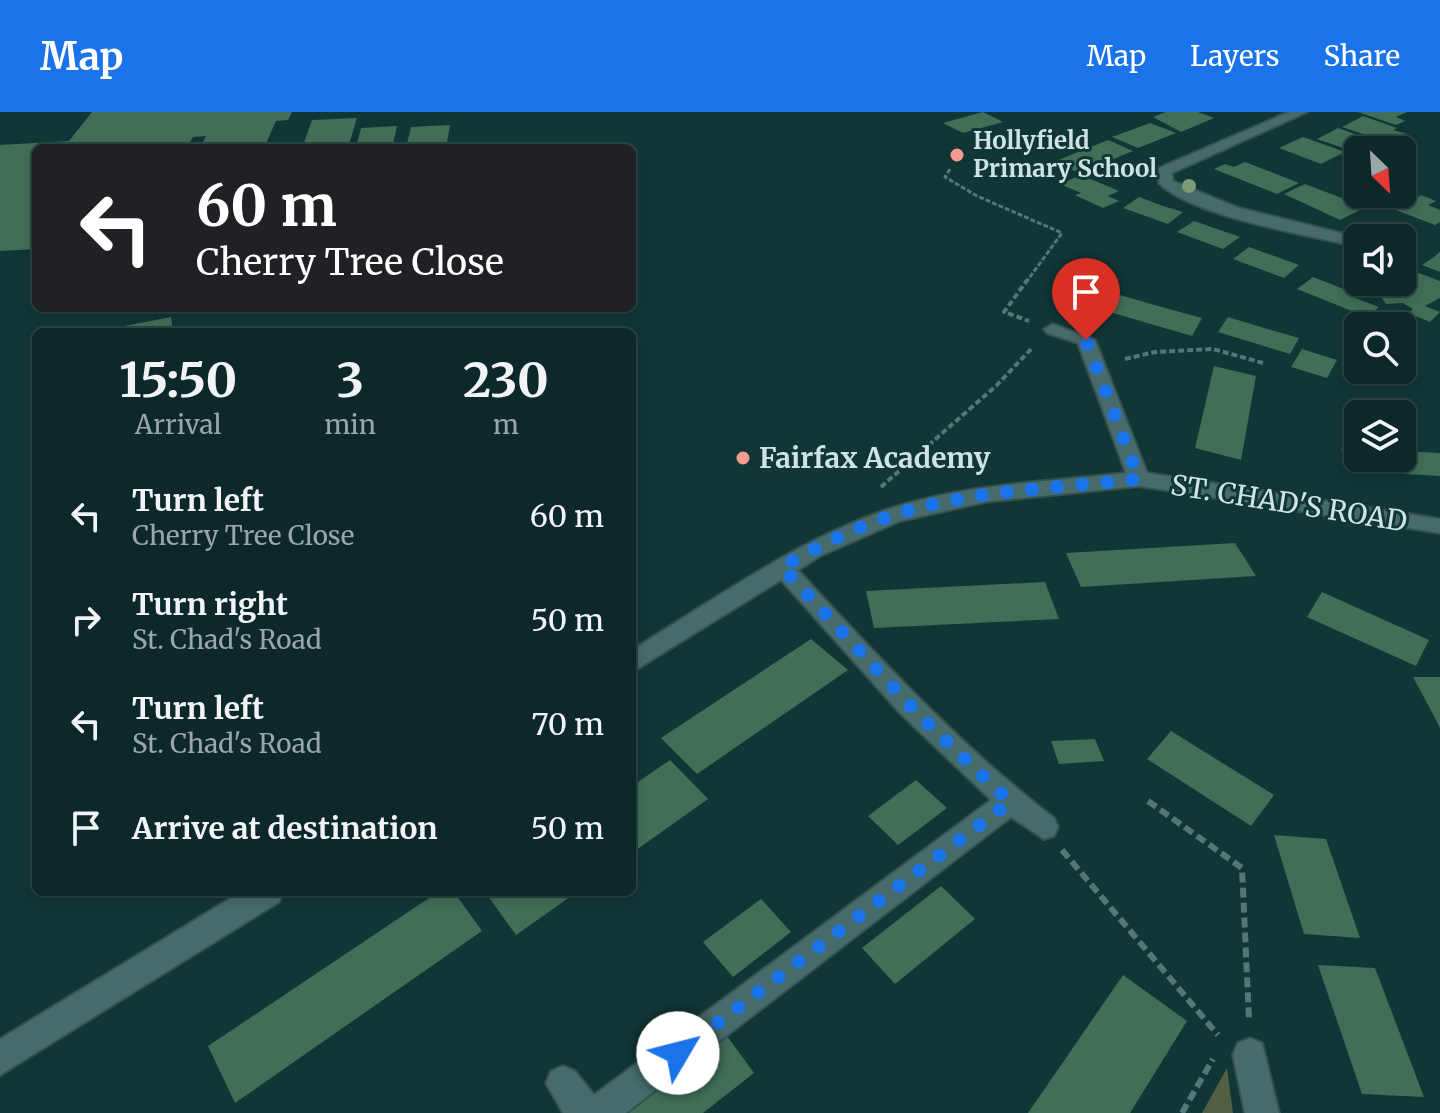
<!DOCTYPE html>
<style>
:root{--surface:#0d2828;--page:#163030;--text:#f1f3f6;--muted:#9aa6a8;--line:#2d4445;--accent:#1a73e8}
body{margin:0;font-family:Merriweather,serif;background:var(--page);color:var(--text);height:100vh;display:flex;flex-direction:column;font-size:30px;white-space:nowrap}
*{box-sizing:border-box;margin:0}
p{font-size:26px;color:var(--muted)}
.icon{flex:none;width:44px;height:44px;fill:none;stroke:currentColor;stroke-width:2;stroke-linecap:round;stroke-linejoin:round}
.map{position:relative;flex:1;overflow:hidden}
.sheet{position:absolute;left:32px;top:216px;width:604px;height:568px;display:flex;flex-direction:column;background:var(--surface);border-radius:12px;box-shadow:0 4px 12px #0003,0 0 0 2px var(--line)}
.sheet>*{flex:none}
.hud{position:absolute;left:32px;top:32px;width:604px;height:168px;border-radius:12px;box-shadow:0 4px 12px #0003,0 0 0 2px var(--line);background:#202124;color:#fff;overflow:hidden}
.needle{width:52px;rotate:155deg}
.tools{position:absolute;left:1344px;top:24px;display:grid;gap:16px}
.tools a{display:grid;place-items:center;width:72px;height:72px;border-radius:12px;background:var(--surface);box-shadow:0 4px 12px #0003,0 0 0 2px var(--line);font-size:40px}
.pin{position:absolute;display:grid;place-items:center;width:68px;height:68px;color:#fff;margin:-82px -34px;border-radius:50% 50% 50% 0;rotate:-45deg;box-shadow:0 0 8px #0007}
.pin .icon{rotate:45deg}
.me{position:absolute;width:88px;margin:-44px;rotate:53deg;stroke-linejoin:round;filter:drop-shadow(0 0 6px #0008)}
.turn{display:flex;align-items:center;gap:28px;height:168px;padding:0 32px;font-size:36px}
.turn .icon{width:104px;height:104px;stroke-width:2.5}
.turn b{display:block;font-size:56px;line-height:68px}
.eta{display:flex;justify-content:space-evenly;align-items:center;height:136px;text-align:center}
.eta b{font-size:48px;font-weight:700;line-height:56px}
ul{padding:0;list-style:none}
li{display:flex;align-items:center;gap:24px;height:104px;padding:0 32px}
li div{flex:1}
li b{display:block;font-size:30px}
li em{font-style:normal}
header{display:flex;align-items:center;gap:48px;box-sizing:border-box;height:112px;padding:0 40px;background:var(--accent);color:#fff}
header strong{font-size:38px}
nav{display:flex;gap:44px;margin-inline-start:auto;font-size:28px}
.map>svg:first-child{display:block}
</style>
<header>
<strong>Map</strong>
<nav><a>Map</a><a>Layers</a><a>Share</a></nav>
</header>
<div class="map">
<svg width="1440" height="1001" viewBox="0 0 1440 1001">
<rect width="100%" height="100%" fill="#113636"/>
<path fill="#535f43" d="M1227 956 1233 1001H1202Z"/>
<g fill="#416e57">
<path d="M92 0H292L288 8 276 9 264 36H200L206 24 193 25 190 30 36 36V137L0 139V33L69 29Z"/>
<path d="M983 0 1003 10 963 21 943 11Z"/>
<path d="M1166 0H1198L1214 6 1181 20 1153 5Z"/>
<path d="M1358 0H1407L1396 5 1405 9 1396 13Z"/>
<path d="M1363 4 1397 16 1393 18 1407 22 1384 29 1342 15Z"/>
<path d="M357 6 348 36H302L312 8Z"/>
<path d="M1150 11 1176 21 1138 36 1112 25Z"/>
<path d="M450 13 446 36H406L411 15Z"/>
<path d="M397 14 392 36H356L361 16Z"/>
<path d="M1338 16 1374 29 1364 34 1374 38H1358V41L1317 27Z"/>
<path d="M1303 25 1345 40 1321 52 1279 36Z"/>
<path d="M1108 28 1133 39 1089 57 1080 54 1076 59 1054 54 1056 49Z"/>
<path d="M1245 50 1271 60 1299 71 1277 82 1214 57 1225 52 1234 55Z"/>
<path d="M1081 63 1119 79 1108 84 1119 89 1103 96 1075 83 1081 81 1060 72Z"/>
<path d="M1305 72 1355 91 1353 93 1362 97 1340 108 1284 82Z"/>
<path d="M1398 82 1413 88 1421 83 1436 89 1428 93 1440 98V110L1435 113 1380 92Z"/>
<path d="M1139 85 1163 94 1183 100 1168 112 1123 96Z"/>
<path d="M1194 109 1240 125 1223 137 1177 120Z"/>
<path d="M1249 135 1277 145 1299 153 1284 166 1233 147Z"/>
<path d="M1440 140V160L1422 153 1434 145Z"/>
<path d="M1416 160 1440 169V186L1425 194 1440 200 1430 210 1408 201 1413 197 1403 191 1386 192 1377 180H1388Z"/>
<path d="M1313 165 1359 183 1355 186 1379 195 1367 205 1297 177Z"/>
<path d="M1070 169 1169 197 1202 206 1192 224 1058 185Z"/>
<path d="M171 205 173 220H100L99 219Z"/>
<path d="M1228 205 1264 216 1299 226 1290 242 1218 220Z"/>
<path d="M1302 237 1337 248 1327 266 1291 255Z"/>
<path d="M1214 254 1256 264 1241 348 1195 336Z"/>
<path d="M1341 336 1358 337V346H1402V339L1440 341V364L1352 359Z"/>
<path d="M1235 431 1256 464 1081 475 1066 441Z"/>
<path d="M1045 470 1059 507 874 516 866 479Z"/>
<path d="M1322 480 1429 528 1416 554 1307 505Z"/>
<path d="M811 527 848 558 697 662 661 626Z"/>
<path d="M1413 565H1440V616L1435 606Z"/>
<path d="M1171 619 1274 683 1251 714 1147 647Z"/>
<path d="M1095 627 1104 649 1059 652 1051 629Z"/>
<path d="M670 648 708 687 632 741V674Z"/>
<path d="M916 668 947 696 898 733 868 704Z"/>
<path d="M1274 723 1326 727 1360 826 1304 822Z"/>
<path d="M941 774 975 807 895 872 862 836Z"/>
<path d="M438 780H454L482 819 235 991 208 934Z"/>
<path d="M485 780H577L516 823Z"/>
<path d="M761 787 791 820 733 865 703 830Z"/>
<path d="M1318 853 1375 856 1424 985 1362 982Z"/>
<path d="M1123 863 1187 909 1130 1001H1028Z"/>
<path d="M727 924 754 961 703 1001H630L627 998Z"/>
</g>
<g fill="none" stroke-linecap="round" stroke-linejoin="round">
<defs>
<g id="minor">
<path d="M1289 0H1307L1172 61 1173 69 1239 96 1361 126H1358V135C1309 123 1193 105 1159 71V56Z"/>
<path d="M1358 146V158L1344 160V152Z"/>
<path d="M1053 212 1095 228 1147 361 1440 407V421L1139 374 985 390 900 409 820 444 798 458C879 546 959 633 1054 706L1058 715 1054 724 1044 727 1011 705 626 1001H563L546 971 551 959 563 954 575 959 594 983 991 688 898 599 781 468 632 560V538C715 487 794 430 886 398 962 372 1047 370 1126 361L1078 231 1047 221 1044 217Z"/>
<path d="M241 780H283L279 790 0 963V927Z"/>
<path d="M1250 926 1262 931 1279 1001H1245L1233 943 1238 931Z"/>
</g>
</defs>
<use href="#minor" stroke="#37504f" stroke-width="4"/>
<path stroke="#567574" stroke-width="3" stroke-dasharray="5 2" stroke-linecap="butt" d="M950 57 945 65 977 84 1062 121 1027 169"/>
<g stroke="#567574" stroke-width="4" stroke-dasharray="6 3" stroke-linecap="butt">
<path d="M1028 167 1004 200 1029 209"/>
<path d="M1125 247 1155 240 1213 237 1263 251"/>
<path d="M881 375 997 273 1032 236"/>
</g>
<g stroke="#567574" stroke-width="6" stroke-dasharray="10 5" stroke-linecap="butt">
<path d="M1148 689 1242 756 1249 907"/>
<path d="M1062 738 1218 923"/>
<path d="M1182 1001 1213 947"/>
</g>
<use href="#minor" fill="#466b6a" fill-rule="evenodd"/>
</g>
<circle fill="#7c9c77" cx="1189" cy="74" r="7"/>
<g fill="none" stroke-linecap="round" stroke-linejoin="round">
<path stroke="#1a73e8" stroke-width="14" stroke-dasharray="0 25.2" d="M678 941 1010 690 919 603 782 455C817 435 856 415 894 403 972 378 1058 376 1139 367L1086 228"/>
</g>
<g fill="#f59c90" stroke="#113636" stroke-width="3">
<circle cx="957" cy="43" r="8"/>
<circle cx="743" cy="346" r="8"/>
</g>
<g text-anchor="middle" stroke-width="6" stroke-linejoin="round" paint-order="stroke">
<g font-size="24" font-weight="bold" fill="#cfe3e2" stroke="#113636" text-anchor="start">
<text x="973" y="37">Hollyfield<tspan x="973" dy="28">Primary School</tspan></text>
</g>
<g font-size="28" font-weight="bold" fill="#cfe3e2" stroke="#113636" text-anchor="start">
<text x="759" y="356">Fairfax Academy</text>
</g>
<g font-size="28" fill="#cfe3e2" stroke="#113636">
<text transform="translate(1289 391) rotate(9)" y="10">ST. CHAD'S ROAD</text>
</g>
</g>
</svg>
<div class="tools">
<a><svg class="needle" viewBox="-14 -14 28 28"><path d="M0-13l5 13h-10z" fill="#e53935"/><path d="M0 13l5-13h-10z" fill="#9aa6a8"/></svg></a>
<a><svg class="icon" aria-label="sound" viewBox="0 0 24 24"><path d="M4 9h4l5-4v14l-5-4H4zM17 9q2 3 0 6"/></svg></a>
<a><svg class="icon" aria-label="search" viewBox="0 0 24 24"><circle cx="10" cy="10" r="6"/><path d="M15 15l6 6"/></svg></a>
<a><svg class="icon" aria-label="layers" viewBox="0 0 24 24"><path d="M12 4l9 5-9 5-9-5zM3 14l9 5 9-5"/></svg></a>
</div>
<div class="pin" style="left:1086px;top:228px;background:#d93025"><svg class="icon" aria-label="arrive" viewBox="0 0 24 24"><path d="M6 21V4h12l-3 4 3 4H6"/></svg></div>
<svg class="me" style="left:678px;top:941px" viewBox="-20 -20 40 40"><circle r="19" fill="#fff"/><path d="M0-13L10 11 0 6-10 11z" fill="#1a73e8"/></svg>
<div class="hud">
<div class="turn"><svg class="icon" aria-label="left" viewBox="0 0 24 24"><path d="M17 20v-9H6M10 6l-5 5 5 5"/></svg><div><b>60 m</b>Cherry Tree Close</div></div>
</div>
<section class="sheet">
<div class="eta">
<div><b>15:50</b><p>Arrival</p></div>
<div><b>3</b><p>min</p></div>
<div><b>230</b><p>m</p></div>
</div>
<ul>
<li><svg class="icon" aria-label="left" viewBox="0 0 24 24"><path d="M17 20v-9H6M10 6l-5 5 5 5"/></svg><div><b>Turn left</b><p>Cherry Tree Close</p></div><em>60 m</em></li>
<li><svg class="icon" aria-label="right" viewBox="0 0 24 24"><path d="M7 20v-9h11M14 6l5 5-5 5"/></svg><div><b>Turn right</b><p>St. Chad's Road</p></div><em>50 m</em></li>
<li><svg class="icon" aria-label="left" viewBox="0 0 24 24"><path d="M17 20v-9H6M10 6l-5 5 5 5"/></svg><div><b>Turn left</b><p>St. Chad's Road</p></div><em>70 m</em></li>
<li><svg class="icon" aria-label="arrive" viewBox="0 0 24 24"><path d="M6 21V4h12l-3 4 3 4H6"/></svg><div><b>Arrive at destination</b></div><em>50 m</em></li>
</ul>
</section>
</div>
